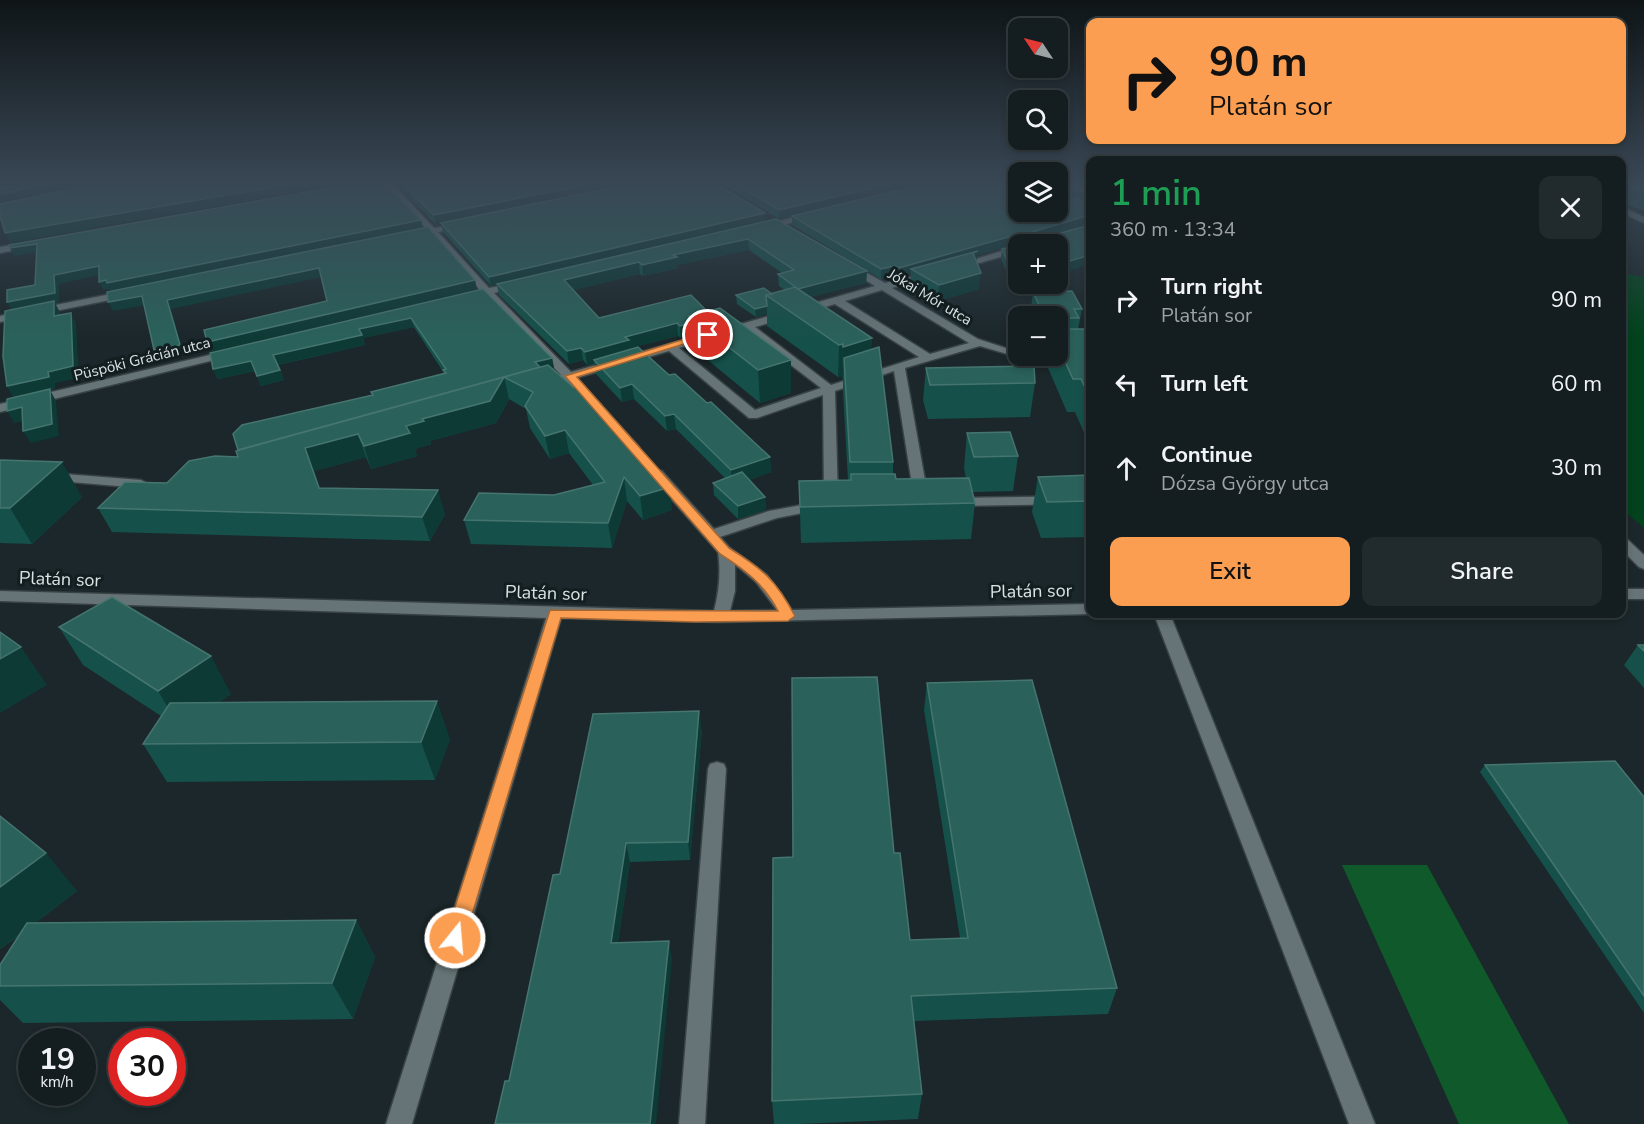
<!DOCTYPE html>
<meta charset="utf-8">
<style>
:root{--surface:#141d20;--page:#212a2d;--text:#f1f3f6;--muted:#9da2a5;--line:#333b3e;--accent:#fb9e51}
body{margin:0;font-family:"Nunito Sans",sans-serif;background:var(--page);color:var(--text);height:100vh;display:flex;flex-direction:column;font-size:22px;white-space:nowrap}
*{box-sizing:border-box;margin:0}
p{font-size:20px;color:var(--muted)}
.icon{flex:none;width:33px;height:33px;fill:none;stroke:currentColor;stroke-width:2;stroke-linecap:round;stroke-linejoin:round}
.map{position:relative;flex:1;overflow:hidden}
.details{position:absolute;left:1086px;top:156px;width:540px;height:462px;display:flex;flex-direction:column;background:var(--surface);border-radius:12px;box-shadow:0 3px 9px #0003,0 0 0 2px var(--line)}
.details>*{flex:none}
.banner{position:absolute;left:1086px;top:18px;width:540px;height:126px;border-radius:12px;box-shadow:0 3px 9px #0003,0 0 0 2px var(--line);background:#fb9e51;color:#111;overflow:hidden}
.needle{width:39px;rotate:305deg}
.fabs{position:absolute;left:1008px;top:18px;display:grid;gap:12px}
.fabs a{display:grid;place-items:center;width:60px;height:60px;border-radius:12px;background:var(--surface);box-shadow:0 3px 9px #0003,0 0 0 2px var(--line);font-size:30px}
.speed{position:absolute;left:18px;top:1028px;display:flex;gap:12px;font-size:30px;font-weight:700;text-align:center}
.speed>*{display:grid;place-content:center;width:78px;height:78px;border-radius:50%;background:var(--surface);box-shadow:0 3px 9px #0003,0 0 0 2px var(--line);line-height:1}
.speed small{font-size:15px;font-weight:400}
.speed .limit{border:9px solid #d22;background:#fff;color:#111}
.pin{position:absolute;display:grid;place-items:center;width:51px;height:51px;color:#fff;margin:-26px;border:3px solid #fff;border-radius:50%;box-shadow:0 2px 6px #0007}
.me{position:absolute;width:66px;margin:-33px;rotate:17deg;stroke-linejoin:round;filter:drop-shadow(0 0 4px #0008)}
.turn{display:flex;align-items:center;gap:21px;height:126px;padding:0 24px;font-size:27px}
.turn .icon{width:78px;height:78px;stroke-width:2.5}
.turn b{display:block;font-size:42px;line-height:51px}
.round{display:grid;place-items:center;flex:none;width:63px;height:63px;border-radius:12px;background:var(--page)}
.overview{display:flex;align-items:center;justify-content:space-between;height:102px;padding:0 24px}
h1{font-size:36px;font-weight:600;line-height:45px;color:#1e9e55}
.action{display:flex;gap:12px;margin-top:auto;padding:12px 24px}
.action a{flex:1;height:69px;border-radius:12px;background:var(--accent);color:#111;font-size:24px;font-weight:600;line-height:69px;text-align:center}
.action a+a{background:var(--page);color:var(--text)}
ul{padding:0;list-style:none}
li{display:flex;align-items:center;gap:18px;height:84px;padding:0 24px}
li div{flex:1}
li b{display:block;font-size:22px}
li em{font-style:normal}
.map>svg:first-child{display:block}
</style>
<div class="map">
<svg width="1644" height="1124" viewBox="0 0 1644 1124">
<rect width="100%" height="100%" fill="#1b272a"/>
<path fill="#02421c" d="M1622 273 1644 277V528L1622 509Z"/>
<path fill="#0f592b" d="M1342 865H1427L1569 1124H1459Z"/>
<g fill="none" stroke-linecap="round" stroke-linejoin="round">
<defs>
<g id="minor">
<path d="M382 181H390L434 228 464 223V227L438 232 489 288 521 282V286L494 293 571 372 875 286 846 268V264L849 263 885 283 932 272V276L892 288 978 339 1018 352V356H1058V352H1090V358L1024 359 980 346 905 368 928 497 921 501 914 497 894 371 835 391 838 500 836 503H826L824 500 823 395 757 418H749L669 351 576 378 639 447 633 451 628 450 566 381 541 385V381L561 375 485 295 463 298V294L480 290 430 234 409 237V233L426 229ZM882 290 969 343 930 354 845 301ZM835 304 919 357 831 385 755 327ZM745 330 821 388 755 410 679 348Z"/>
<path d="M1622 207 1644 217V223L1622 213Z"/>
<path d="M812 212 816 215 815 217 762 230 758 227Z"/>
<path d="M30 242 33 243V247L0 253V247Z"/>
<path d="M1018 246V252L958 269 953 266Z"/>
<path d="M126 291 130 292V296L0 322V316Z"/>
<path d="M231 350 237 353 235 355 0 412V404Z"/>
<path d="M657 470 662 471 714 529 769 511 818 502 823 503 825 506 823 509 777 518 720 537 730 548 767 575 792 610 1090 604V614H1093L720 622 561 618 412 1124H386L546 618 0 601V591L714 611C719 591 721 573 718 552L652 477 650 474ZM735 564 756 582 777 610 730 611 735 591Z"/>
<path d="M52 473 141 480 148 484 141 488 47 480 45 477 47 474Z"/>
<path d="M1090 496V504L955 506 948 502 955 498Z"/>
<path d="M1622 538 1627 539 1644 555V569L1639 567 1622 550Z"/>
<rect x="1622" y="589" width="22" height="10"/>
<path d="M1154 614H1170L1375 1124H1349Z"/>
<path d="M717 762 724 764 726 769 705 1124H679L708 769 710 764Z"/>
</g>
</defs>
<use href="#minor" stroke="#384245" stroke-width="3"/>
<use href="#minor" fill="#667477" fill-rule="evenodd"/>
</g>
<g fill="#15514a">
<path d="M393 181H712L765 221 867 271 866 283 810 297 872 349 893 462V474L896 479 966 478 964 468 967 433 1018 456 1013 491 972 492 975 503 971 539 801 543 799 481 848 480 843 391V379H842V376L838 377 767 326V314L756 317 737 304 736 295 772 294 785 290 779 286 778 274 782 273 749 250 677 265 678 268 643 276 640 274 573 290 599 318 707 311 791 360V393L760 403 692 347 691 336 681 338 678 336 630 348V350L669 375 707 403 770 457 771 472 749 480 765 497 766 510 738 519 714 495 713 483 725 478 676 429 667 431 634 399 622 402 596 374 594 363 587 365 583 360 569 364 499 295 497 285 491 286 443 232 441 223 436 225Z"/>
<path d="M717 181H1090V225L1089 224 1053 235 1090 225 1069 271 1058 266V244L1010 280 1001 259 1002 249 1018 245 1017 244 977 255 976 262 979 289 938 301 910 285 911 274 898 278 894 276 881 279 792 225V216L803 213 779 219Z"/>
<path d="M1644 181V210L1633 207 1623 202 1631 186Z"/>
<path d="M483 289 552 358 554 368H552L672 510 643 520 627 501 612 548 471 544 464 520 593 485 569 453 550 459 530 428 526 409 509 399 496 423 430 441 431 444 415 449 417 456 371 469 366 457 314 471 320 488 445 514 430 541 112 532 98 508 238 457 444 373 414 327 363 338 365 345 278 365 284 380 261 386 255 371 218 379 213 369Z"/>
<path d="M1033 292 1082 309 1078 329 1090 341V446L1075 412H1067L1045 361 1046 356H1058V316H1030Z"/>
<path d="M926 368 1035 383 1030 417 928 419 923 400Z"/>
<path d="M0 460 82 497 32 544 0 543Z"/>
<path d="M1090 475V537L1041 538 1032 512 1038 477Z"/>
<path d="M59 627 231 694 218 703 450 739 435 780 167 782 143 744 161 716 83 665Z"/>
<path d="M1638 645H1644V688L1624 665Z"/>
<path d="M927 683 1117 988 1108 1014 914 1021 922 1094 918 1119 799 1124H774L772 1101 894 853 910 940 960 938 924 710Z"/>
<path d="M702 730 690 860 630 862 618 942 672 959 509 1081 560 874Z"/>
<path d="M1485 765 1644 797V1013L1480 772Z"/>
<path d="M0 816 77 891 35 923 356 920 375 957 353 1019 23 1023 0 1000V965L20 935 0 949Z"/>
</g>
<g fill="#0e3a36">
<path d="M68 181H116L0 204V194Z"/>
<path d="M308 181H359L10 243 5 233Z"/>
<path d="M605 181H649L436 225 434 215Z"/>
<path d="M902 181H938L779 219V210Z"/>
<path d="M1060 183 1059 192 1058 193V185Z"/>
<path d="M765 213V222L491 286 489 277Z"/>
<path d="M1090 215 1089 224 1030 242 1032 232Z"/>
<path d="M421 220 423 228 111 291 110 289 103 290 99 282Z"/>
<path d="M1019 234 1017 244 977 255 976 266 911 269V274L898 278 899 268Z"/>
<path d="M748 239 749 250 677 265 678 268 643 276 642 265 673 255Z"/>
<path d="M37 244 41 252 14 256 10 248Z"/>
<path d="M1090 255V264L1069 271 1070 261Z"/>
<path d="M639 262 640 274 566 292 564 280Z"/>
<path d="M99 266 103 274 59 284V302L55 303 60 312V327L12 311 7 302 54 275Z"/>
<path d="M895 266 894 276 881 279V269Z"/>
<path d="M319 268 322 277 171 309 184 354 158 360 154 350 167 300Z"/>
<path d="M1018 268V277L1010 280 1011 270Z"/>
<path d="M867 271 866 283 798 300V289Z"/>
<path d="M981 273 979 289 938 301 939 285Z"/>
<path d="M475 280 477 290 211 352 207 342Z"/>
<path d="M142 296 146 305 113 311 108 302Z"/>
<path d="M767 306V314L756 317 755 309Z"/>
<path d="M71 313 76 324 79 378 55 383V389L50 390 56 401 59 436 31 443 23 431 52 424 14 398 7 386 48 372Z"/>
<path d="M411 318 414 327 363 338 365 345 277 365 273 355 359 329Z"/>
<path d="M1063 318 1058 348V343L1061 322Z"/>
<path d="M677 323 678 336 630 348V353L594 360V363L587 365 585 352 625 337Z"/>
<path d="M690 324 691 336 681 338 680 326Z"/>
<path d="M872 338 871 370 844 358 843 379H842L843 347Z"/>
<path d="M843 344 842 376 838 377 839 345Z"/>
<path d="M581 348 583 360 569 364 567 351Z"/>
<path d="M552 358 554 368 541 371 535 362Z"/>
<path d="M791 360V393L760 403 758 370Z"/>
<path d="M251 361 255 371 218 379 213 369Z"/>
<path d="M280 370 284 380 261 386 257 376Z"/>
<path d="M504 377 509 399 496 423 430 441 431 444 415 449 417 456 371 469 364 446 406 426Z"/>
<path d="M632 384 634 399 622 402 620 388Z"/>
<path d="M22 407 29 420 14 423 7 411Z"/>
<path d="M674 414 676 429 667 431 665 416Z"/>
<path d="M565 430 569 453 550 459 545 436Z"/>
<path d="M358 434 366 457 314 471 328 511 305 448Z"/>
<path d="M770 457 771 472 732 486 731 470Z"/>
<path d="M62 462 82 497 32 544 10 508Z"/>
<path d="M624 477 627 501 612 548 608 523Z"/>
<path d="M670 487 672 510 643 520 640 496Z"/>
<path d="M438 490 445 514 430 541 422 517Z"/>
<path d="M765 497 766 510 738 519V506Z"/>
<path d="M21 647 47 685 0 713V659Z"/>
<path d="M211 656 231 694 181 729 158 691Z"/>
<path d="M437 701 450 739 435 780 421 742Z"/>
<path d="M699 711 702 730 690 860 688 842Z"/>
<path d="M626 843 630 862 615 961 611 943Z"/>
<path d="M46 853 77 891 0 949V887Z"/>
<path d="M356 920 375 957 353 1019 332 983Z"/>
<path d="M669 941 672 959 656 1124H650Z"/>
</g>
<g fill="#2a615a" stroke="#467570" stroke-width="1.5">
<path d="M18 181H68L0 194V188L20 185Z"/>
<path d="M110 181H308L5 233 0 216V204Z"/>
<path d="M370 181H383L421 220 107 283 106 280 99 282V266L54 275 55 293 7 302V290L35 285 37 244 10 248 9 245Z"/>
<path d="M399 181H605L434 215Z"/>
<path d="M645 181H712L765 213 489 277 441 223Z"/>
<path d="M731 181H902L779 210Z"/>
<path d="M937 181H1018V212H1058V191L1090 205V215L1032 232 1031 236 1046 237 1090 225V255L1070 261 1059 256 1058 257V244H1019H1021V237L1019 234 899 268 895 266 881 269 792 216Z"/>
<path d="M1058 181H1090V195L1060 183 1058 185Z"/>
<path d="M1634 181H1644V192L1631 186Z"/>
<path d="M776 219 867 271 798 289 778 274 794 270 748 239 673 255 677 257 642 265 639 262 564 280 599 318 691 295 707 311 689 316 690 323 680 326 677 323 625 337 629 340 585 352 581 348 567 351 497 284Z"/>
<path d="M428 227 475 280 207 342 204 330 327 301 319 268 167 300 180 345 154 350 142 296 108 302 107 292Z"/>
<path d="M1018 245V268L1011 270 1002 249Z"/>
<path d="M978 251 973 253 981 273 939 285 911 269Z"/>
<path d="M795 287 872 338 843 347V344L839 345 766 295Z"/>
<path d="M764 288 772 294 766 295 767 306 755 309 736 295Z"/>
<path d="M483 289 552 358 535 362 540 367 238 450 233 434 242 425 373 395 371 392 446 373 443 370 446 369 411 318 359 329 362 335 273 355 280 370 257 376 251 361 213 369 210 353Z"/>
<path d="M1072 291 1082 309H1074L1079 318H1063L1061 322H1058V316H1044L1033 292Z"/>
<path d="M54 301V316L71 313 73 366 48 372 49 377 7 386 3 356 5 311Z"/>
<path d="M720 308 791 360 758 370 689 316Z"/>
<path d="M1058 329H1084L1090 341V398L1081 379H1073L1058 346Z"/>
<path d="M638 347 669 375 675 374 707 403 711 402 770 457 731 470 674 414 665 416 632 384 620 388 594 360Z"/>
<path d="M879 347 893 462H850L844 358Z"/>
<path d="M548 365 573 387 581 385 617 432 619 431 670 487 640 496 624 477 608 523 464 520 479 493 554 495 605 482 565 430 545 436 525 406 533 392 504 377 490 401 422 419 424 421 406 426 410 433 364 446 358 434 305 448 319 488 438 490 422 517 98 508 125 482 167 483 189 461 215 456 238 457 236 451Z"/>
<path d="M1034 366 1035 383 930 385 926 368Z"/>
<path d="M50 389 52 424 23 431 22 407 7 411V399Z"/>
<path d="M1010 432 1018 456 974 457 967 433Z"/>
<path d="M0 460 62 462 10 508H0Z"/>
<path d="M742 472 765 497 738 506 713 483Z"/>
<path d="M851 474H895L896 479 969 478 975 503 800 507 799 481 851 480Z"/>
<path d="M1090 475V501L1047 502 1038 477Z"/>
<path d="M112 597 211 656 158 691 59 627Z"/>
<path d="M0 632 21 647 0 659Z"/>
<path d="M1638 645H1644V651Z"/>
<path d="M877 677 894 853H900L910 940 968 938 927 683 1032 680 1117 988 911 996 922 1094 772 1101 773 858 793 857 792 678Z"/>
<path d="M437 701 421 742 143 744 170 703Z"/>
<path d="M699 711 688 842 626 843 611 943 669 941 650 1124H495L505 1081H509L553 875 560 874 593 714Z"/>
<path d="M1615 761 1644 797V996L1485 765Z"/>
<path d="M0 816 46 853 0 887Z"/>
<path d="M356 920 332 983 0 986V965L27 923Z"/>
</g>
<linearGradient id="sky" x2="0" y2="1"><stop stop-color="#0f1517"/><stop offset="0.54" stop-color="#394755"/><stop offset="1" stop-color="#394755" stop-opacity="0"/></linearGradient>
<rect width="1644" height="338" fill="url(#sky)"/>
<path fill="#fb9e51" stroke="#a36735" stroke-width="1.5" d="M704 333 713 335 577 377 729 548C763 569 776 580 795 616L788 621 695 622 561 618 465 938 462 945 455 947 448 945 445 938 550 610 778 611C764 584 745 570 720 554L565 376Z"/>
<g text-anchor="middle" stroke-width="6" stroke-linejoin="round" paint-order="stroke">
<g font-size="15" fill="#dae2e4" stroke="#121e20">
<text transform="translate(930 297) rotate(31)" y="5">Jókai Mór utca</text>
<text transform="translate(142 359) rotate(-14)" y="5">Püspöki Grácián utca</text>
</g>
<g font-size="18" fill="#dae2e4" stroke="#121e20">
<text transform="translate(60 579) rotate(2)" y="6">Platán sor</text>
<text transform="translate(1031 591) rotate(-1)" y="6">Platán sor</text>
<text transform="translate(546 593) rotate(2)" y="6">Platán sor</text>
</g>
</g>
</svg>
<div class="fabs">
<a><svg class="needle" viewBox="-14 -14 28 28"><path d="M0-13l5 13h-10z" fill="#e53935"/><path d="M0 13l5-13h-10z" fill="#9da2a5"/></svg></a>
<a><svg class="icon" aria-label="search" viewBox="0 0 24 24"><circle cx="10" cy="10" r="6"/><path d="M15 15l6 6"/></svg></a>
<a><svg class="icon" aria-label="layers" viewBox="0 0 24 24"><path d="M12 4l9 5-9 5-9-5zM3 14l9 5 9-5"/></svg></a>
<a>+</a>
<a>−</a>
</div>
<div class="speed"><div>19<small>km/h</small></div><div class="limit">30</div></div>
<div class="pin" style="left:708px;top:335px;background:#d93025"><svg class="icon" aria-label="arrive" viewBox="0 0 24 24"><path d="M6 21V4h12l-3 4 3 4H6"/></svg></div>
<svg class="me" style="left:455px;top:938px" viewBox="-20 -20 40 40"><circle r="17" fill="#fb9e51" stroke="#fff" stroke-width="3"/><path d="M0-11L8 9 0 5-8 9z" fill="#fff"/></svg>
<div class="banner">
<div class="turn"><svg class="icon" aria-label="right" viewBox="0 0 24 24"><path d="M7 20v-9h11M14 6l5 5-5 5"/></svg><div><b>90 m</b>Platán sor</div></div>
</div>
<section class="details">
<div class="overview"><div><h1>1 min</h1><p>360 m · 13:34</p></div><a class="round"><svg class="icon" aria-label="close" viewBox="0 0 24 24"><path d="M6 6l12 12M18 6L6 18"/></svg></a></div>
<ul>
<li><svg class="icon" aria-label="right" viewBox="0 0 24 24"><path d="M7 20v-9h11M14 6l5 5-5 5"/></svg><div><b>Turn right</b><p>Platán sor</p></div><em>90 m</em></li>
<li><svg class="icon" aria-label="left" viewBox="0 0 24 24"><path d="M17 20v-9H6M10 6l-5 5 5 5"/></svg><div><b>Turn left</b></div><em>60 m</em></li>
<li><svg class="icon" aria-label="ahead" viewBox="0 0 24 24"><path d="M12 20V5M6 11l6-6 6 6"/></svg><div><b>Continue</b><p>Dózsa György utca</p></div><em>30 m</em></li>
</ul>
<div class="action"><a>Exit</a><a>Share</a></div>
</section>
</div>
